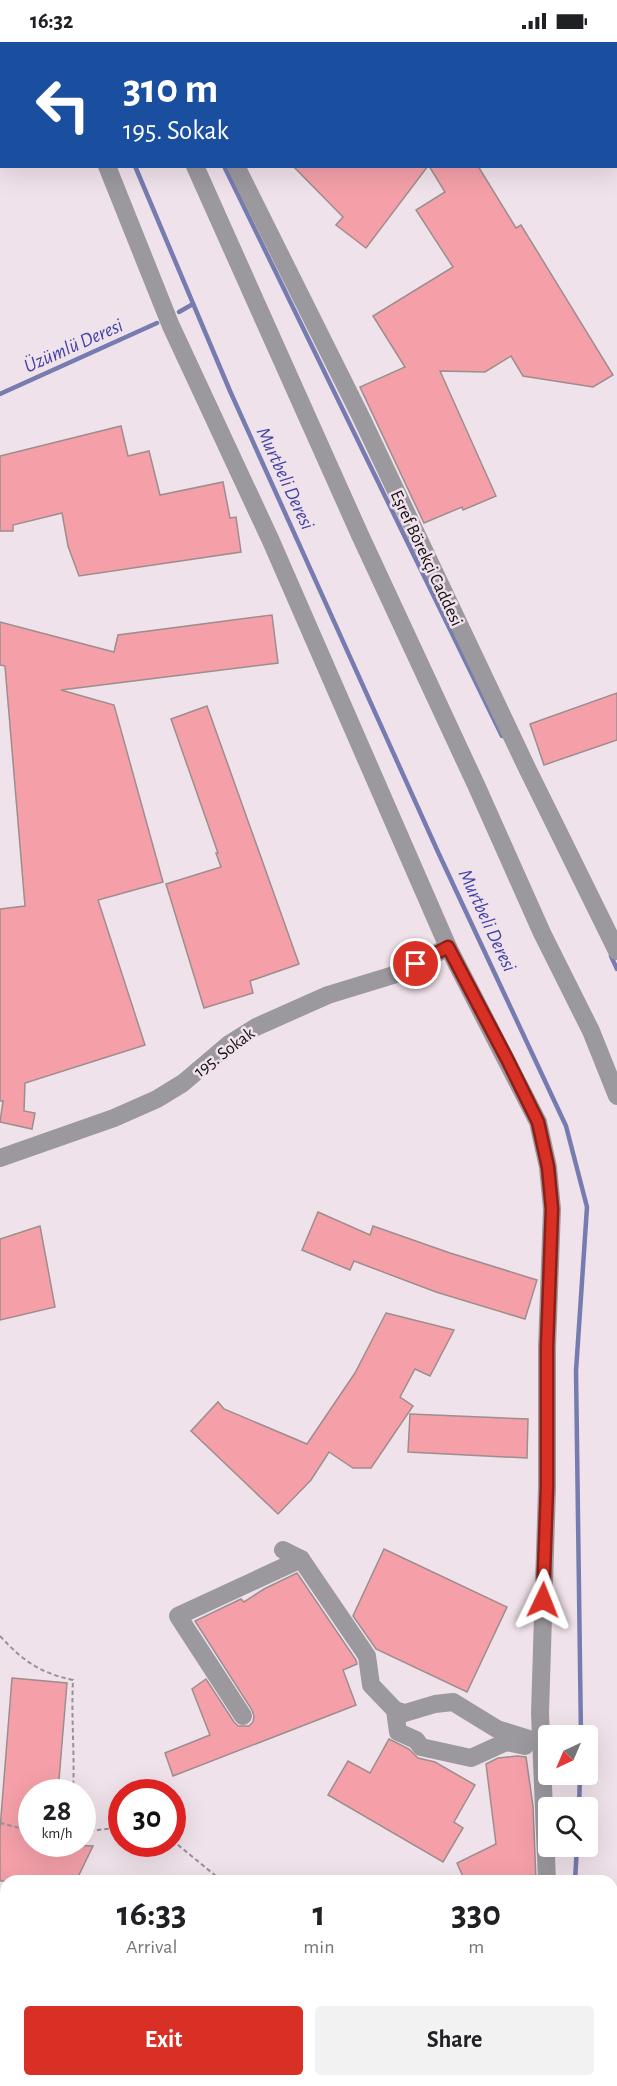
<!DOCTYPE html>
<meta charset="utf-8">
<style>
:root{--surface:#fff;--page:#f2f2f2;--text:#202124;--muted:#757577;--accent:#d93025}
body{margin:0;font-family:"Alegreya Sans",sans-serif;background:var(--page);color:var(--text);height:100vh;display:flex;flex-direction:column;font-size:22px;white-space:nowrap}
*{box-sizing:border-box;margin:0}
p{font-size:20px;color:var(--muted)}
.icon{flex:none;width:33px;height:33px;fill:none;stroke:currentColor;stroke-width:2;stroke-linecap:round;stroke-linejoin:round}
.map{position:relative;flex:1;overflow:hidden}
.drawer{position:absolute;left:0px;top:1833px;width:618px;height:212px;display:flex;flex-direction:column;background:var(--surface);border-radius:18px 18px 0 0;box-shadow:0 6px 24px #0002}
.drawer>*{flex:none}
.guide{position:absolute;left:0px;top:0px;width:618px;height:126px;box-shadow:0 6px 24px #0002;background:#1a4fa0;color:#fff;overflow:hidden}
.needle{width:39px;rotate:224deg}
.fabs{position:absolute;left:538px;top:1683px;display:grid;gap:12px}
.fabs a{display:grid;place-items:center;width:60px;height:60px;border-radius:6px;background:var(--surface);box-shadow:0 6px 24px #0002;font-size:30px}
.speed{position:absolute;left:18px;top:1737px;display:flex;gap:12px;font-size:30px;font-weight:700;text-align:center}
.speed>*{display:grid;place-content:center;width:78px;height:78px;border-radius:50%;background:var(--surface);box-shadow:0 6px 24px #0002;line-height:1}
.speed small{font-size:15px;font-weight:400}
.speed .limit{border:9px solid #d22;background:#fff;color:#111}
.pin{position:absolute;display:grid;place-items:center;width:51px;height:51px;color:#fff;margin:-26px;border:3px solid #fff;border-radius:50%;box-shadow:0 2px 6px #0007}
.me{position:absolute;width:66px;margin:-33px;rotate:2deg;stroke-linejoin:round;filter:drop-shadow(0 0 4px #0008)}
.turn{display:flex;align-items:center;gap:21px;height:126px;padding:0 24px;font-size:27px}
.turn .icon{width:78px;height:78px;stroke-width:2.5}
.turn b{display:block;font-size:42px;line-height:51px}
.eta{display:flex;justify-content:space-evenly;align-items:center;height:102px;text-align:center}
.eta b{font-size:36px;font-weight:700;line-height:42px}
.cta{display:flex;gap:12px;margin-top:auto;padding:12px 24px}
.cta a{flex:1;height:69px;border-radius:6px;background:var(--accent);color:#fff;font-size:24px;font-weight:700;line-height:69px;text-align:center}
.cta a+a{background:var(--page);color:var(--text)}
.status{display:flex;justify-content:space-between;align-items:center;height:42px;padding:0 30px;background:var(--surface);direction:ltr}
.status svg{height:16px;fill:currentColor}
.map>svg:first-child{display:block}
</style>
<div class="status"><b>16:32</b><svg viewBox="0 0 49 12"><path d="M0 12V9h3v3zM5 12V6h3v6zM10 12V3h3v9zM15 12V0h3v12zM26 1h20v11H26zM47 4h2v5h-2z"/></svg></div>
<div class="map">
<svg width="617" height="2044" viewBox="0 0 617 2044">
<rect width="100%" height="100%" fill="#f0e2ea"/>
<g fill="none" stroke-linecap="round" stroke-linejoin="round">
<g stroke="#767caf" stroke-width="4.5">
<path d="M83 0V2"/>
<path d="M165 0V2"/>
<path d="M135 124 230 349 438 810 566 1084 587 1165 576 1329 581 1694"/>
<path d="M224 124 502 694"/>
<path d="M179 270 193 262"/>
<path d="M0 352 157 281"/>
<path d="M611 914 617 927"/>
<path d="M579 1766 580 1732"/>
<path d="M575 1839 577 1804"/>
<path d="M565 2044V2038"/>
</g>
</g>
<g fill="#f5a0a9" stroke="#9d8d8e" stroke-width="1.5">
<path d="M293 124H428L366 206 336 183 343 175Z"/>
<path d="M429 124H478L516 186 521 183 613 333 593 345 523 334 511 314 485 330 440 329 496 454 463 468 462 465 424 481 360 345 405 325 373 274 453 225 416 168 445 150Z"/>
<path d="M121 384 128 414 149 409 160 453 223 440 230 476 236 475 241 510 79 534 68 504 62 471 13 483V489H0V414Z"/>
<path d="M272 573 278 621 61 648 114 663 163 840 98 858 145 1003 25 1041 24 1069 35 1071 32 1087 0 1080 3 1059H0V867L25 864 5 624 0 623V580L114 610 118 593Z"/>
<path d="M617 651V698L544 723 530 682Z"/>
<path d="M207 664 299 922 250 939 253 951 204 966 166 842 221 825 216 811H218L171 677Z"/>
<path d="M318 1170 370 1193 373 1184 450 1211 537 1238 525 1277 436 1250 354 1219 350 1228 302 1208Z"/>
<path d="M40 1184 55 1265 0 1278V1197Z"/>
<path d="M386 1271 454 1288 430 1334 415 1327 400 1355 413 1364 371 1426H353L329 1410 311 1438 278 1472 191 1389 218 1360 224 1367 307 1402 355 1331Z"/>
<path d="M410 1372 528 1377 527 1416 408 1410Z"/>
<path d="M384 1507 507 1565 467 1650 376 1607 353 1574Z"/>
<path d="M297 1531 356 1618 357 1622 343 1628 356 1663 173 1734 165 1711 210 1693 192 1647 206 1637 234 1680 238 1684H249L253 1680 254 1674 252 1668 195 1579 241 1557 244 1560 264 1547Z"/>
<path d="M12 1636 67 1641 58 1750H32V1802L93 1804 76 1839H0V1787Z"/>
<path d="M389 1697 409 1707 418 1716 435 1720 475 1743 454 1780 463 1786 443 1820 328 1753 348 1719 370 1731Z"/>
<path d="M517 1714 526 1715 533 1764 536 1838 465 1839 457 1821 496 1802 486 1722 498 1716Z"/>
</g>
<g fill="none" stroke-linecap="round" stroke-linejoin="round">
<g stroke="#9b9096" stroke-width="2" stroke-dasharray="4.5 3" stroke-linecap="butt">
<path d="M0 1594C23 1619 40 1631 73 1638 71 1676 75 1713 73 1750"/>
<path d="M0 1781 32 1789"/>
<path d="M82 1790 122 1785"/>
<path d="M172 1798 222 1839"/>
<path d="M488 2038 494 2044"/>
</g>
<g stroke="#9b989e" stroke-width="18">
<path d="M54 0 55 2"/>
<path d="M140 0V2"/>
<path d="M177 0 178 2"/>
<path d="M107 124 171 284 271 499 448 905 538 1080 548 1125 552 1167 547 1305V1445L540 1671 547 1839"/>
<path d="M195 124 360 493 477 745 542 891 591 989 617 1054"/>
<path d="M236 124 362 377 526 724 617 909"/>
<path d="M0 1116 114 1076 157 1057 183 1041 229 1002 256 985 328 953 400 931 448 905"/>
<path d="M283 1508 301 1517 367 1614 371 1643 395 1668 405 1671 435 1662 453 1660 497 1687 542 1701"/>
<path d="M395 1668 398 1690 416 1698 421 1705 471 1716 506 1700 525 1704"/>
<path d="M243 1674 178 1574 301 1517"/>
<path d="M0 2031 6 2033"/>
<path d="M16 2038 19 2044"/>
<path d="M531 2044 532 2038"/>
<path d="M614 2044 617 1946"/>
</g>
</g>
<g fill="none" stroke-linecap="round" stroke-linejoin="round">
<defs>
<path id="route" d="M416 922 448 905 507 1017 538 1080 548 1125 552 1167 547 1305V1445L543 1558"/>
</defs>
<use href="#route" stroke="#8d1f18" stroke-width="15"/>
<use href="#route" stroke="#d93025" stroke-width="10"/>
</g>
<g text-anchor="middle" stroke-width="5" stroke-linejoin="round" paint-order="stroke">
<g font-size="18" fill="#110c0f" stroke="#f0e2ea">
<text transform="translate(427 516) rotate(65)" y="6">Eşref Börekçi Caddesi</text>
<text transform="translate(224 1010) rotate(-37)" y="6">195. Sokak</text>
</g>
<g font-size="20" font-style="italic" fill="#4142a6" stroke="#f0e2ea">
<text transform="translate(73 303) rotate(-24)" y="7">Üzümlü Deresi</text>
<text transform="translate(286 436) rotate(65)" y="7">Murtbeli Deresi</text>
<text transform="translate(488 878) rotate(65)" y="7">Murtbeli Deresi</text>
</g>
</g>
</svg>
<div class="fabs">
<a><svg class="needle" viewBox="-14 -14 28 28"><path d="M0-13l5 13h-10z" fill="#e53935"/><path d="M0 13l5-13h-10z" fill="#757577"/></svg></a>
<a><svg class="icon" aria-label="search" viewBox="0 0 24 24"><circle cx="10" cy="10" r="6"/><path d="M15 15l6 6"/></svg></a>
</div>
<div class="speed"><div>28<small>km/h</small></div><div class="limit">30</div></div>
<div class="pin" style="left:416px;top:922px;background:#d93025"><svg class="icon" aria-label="arrive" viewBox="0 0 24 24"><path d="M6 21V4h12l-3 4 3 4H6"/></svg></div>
<svg class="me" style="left:543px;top:1558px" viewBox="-20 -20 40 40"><path d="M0-17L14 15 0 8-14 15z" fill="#d93025" stroke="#fff" stroke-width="4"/></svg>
<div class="guide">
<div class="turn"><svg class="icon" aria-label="left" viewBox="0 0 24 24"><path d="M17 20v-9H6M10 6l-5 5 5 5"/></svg><div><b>310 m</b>195. Sokak</div></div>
</div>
<section class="drawer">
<div class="eta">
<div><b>16:33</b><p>Arrival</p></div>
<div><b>1</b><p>min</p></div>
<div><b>330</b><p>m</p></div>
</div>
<div class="cta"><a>Exit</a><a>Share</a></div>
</section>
</div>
